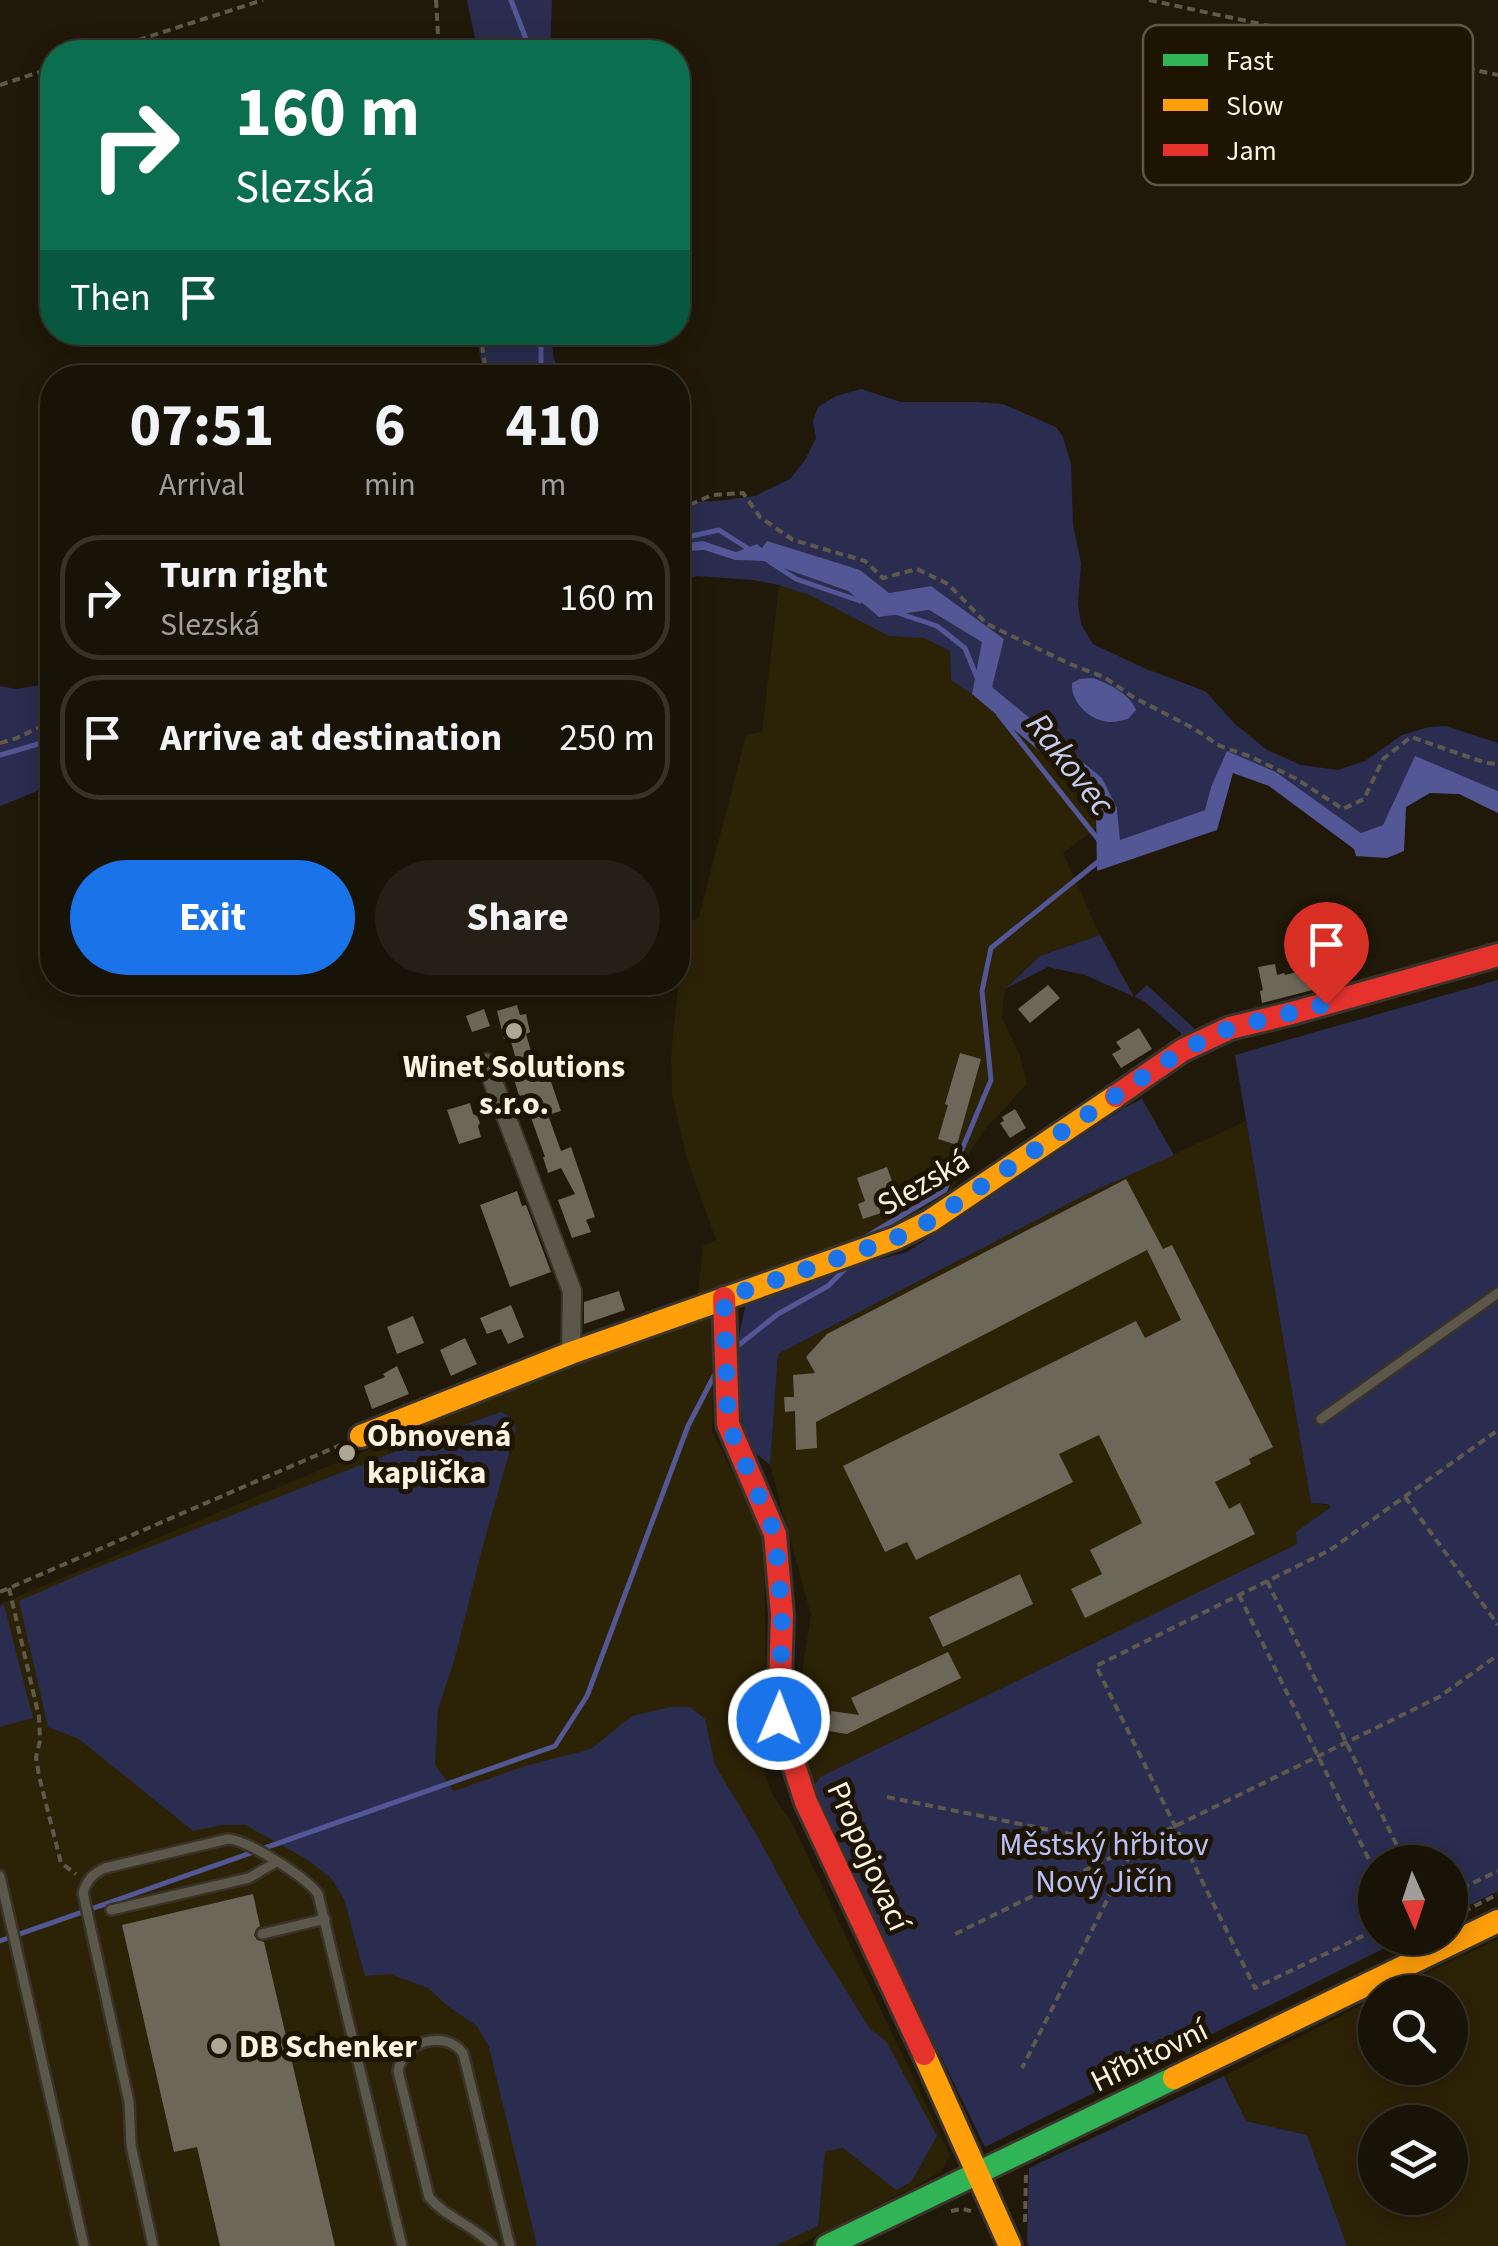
<!DOCTYPE html>
<meta charset="utf-8">
<style>
:root{--surface:#181307;--page:#252015;--text:#f1f3f6;--muted:#9f9e9b;--line:#363228;--accent:#1a73e8}
body{margin:0;font-family:"Source Sans 3",sans-serif;background:var(--page);color:var(--text);height:100vh;display:flex;flex-direction:column;font-size:38px;white-space:nowrap}
*{box-sizing:border-box;margin:0}
p{font-size:32px;color:var(--muted)}
.icon{flex:none;width:55px;height:55px;fill:none;stroke:currentColor;stroke-width:2;stroke-linecap:round;stroke-linejoin:round}
.map{position:relative;flex:1;overflow:hidden}
.side{position:absolute;left:40px;top:365px;width:650px;height:630px;display:flex;flex-direction:column;background:var(--surface);border-radius:40px;box-shadow:0 5px 25px #0003,0 0 0 2px var(--line)}
.side>*{flex:none}
.hud{position:absolute;left:40px;top:40px;width:650px;height:305px;border-radius:40px;box-shadow:0 5px 25px #0003,0 0 0 2px var(--line);background:#0b6e4f;color:#fff;overflow:hidden}
.needle{width:65px;rotate:177deg}
.fabs{position:absolute;left:1358px;top:1845px;display:grid;gap:20px}
.fabs a{display:grid;place-items:center;width:110px;height:110px;border-radius:50%;background:var(--surface);box-shadow:0 5px 25px #0003,0 0 0 2px var(--line);font-size:50px}
.pin{position:absolute;display:grid;place-items:center;width:85px;height:85px;color:#fff;margin:-102px -42px;border-radius:50% 50% 50% 0;rotate:-45deg;box-shadow:0 0 10px #0007}
.pin .icon{rotate:45deg}
.me{position:absolute;width:110px;margin:-55px;rotate:1deg;stroke-linejoin:round;filter:drop-shadow(0 0 8px #0008)}
.turn{display:flex;align-items:center;gap:35px;height:210px;padding:0 30px;font-size:45px}
.turn .icon{width:130px;height:130px;stroke-width:2.5}
.turn b{display:block;font-size:70px;line-height:85px}
.then{display:flex;align-items:center;height:95px;padding:0 30px;background:#0003;gap:20px;font-size:38px}
.eta{display:flex;justify-content:space-evenly;align-items:center;height:170px;text-align:center}
.eta b{font-size:60px;font-weight:700;line-height:70px}
.action{display:flex;gap:20px;margin-top:auto;padding:20px 30px}
.action a{flex:1;height:115px;border-radius:60px;background:var(--accent);color:#fff;font-size:40px;font-weight:700;line-height:115px;text-align:center}
.action a+a{background:var(--page);color:var(--text)}
ul{padding:0;list-style:none}
li{display:flex;align-items:center;gap:30px;height:125px;margin:0 20px 15px;padding:0 10px;border:5px solid var(--line);border-radius:40px}
li div{flex:1}
li b{display:block;font-size:38px}
li em{font-style:normal}
.map>svg:first-child{display:block}
</style>
<div class="map">
<svg width="1498" height="2246" viewBox="0 0 1498 2246">
<rect width="100%" height="100%" fill="#201909"/>
<g fill="#2c2206" fill-rule="evenodd">
<path d="M779 585 809 595 889 636 924 638 950 651 952 680 972 694 1083 788 1096 813 1097 828 1063 853 1100 935 1040 956 1005 989 1002 1018 1020 1056 1027 1084 986 1128 971 1150 960 1177 944 1202 927 1218 697 1300 703 1246 716 1240 686 1156 672 1094 671 1055 678 988 692 921 699 917 746 735 762 732Z"/>
<path d="M1246 1121 1311 1503 1332 1506 1296 1532 1298 1544 820 1777 814 1786 810 1785 796 1712 811 1615 770 1465 778 1354 1083 1196Z"/>
<path d="M718 1303 713 1362 712 1431 764 1535 766 1717 764 1772 773 1796 792 1823 950 2155 941 2172 912 2188 797 2246H0V1604Z"/>
<path d="M1498 1939V2246H1347L1307 2135 1246 2121 1224 2076 1375 1998V2068H1450V1992H1386ZM1375 2122H1450V2198H1375Z"/>
</g>
<g fill="#2b2d50">
<path d="M467 0H552L550 52H478Z"/>
<path d="M476 333H552L553 355 560 377H484Z"/>
<path d="M861 389 901 402H976L1003 404 1056 427 1063 437 1071 464 1073 525 1081 563 1078 604 1081 624 1093 644 1146 669 1205 691 1235 724 1267 750 1301 765 1338 770 1365 761 1402 735 1429 727 1446 726 1498 743V791L1415 757 1383 825 1361 833 1276 772 1228 752 1211 787 1205 810 1120 840 1117 808 1102 779 991 687 1004 639 931 586 889 593 860 570 762 548 757 544 736 552 703 541 678 544V502L718 501 755 496 790 479 805 460 816 438 813 421 818 407 836 396Z"/>
<path d="M704 550 735 560 763 561 848 591 879 617 929 610 983 642 972 694 951 680 950 651 924 638 889 636 809 595 779 585 753 580 697 576 678 582V552Z"/>
<path d="M52 683V785L0 806V686L16 689Z"/>
<path d="M1100 935 1134 997 1147 985 1199 1033 1180 1043 1181 1033 1144 1001 1085 975 1048 967 1005 989 1040 956Z"/>
<path d="M1498 980V1891L1450 1915V1862H1375V1938H1405L985 2147 814 1795V1786L820 1777 1297 1544 1296 1532 1331 1507 1328 1504 1311 1503 1235 1055Z"/>
<path d="M1142 1099 1174 1155 1083 1196 778 1354 770 1465 752 1450 743 1426 735 1355 748 1293 907 1252 1124 1108Z"/>
<path d="M501 1412 513 1418 516 1429 482 1549 454 1661 438 1709 435 1765 454 1791 525 1766 591 1749 632 1716 671 1707H690L705 1719 715 1765 755 1832 810 1933 870 2029 886 2041 937 2136 911 2182 896 2190 843 2148 825 2151 818 2226 775 2246H537L489 2047 477 2026 449 2007 428 1988 390 1974 365 1976 344 1899 331 1878 308 1860 245 1825H222L193 1831 79 1739 48 1727 19 1601 88 1571 461 1426Z"/>
<path d="M4 1605 33 1718 0 1727V1606Z"/>
<path d="M1224 2076 1246 2121 1307 2135 1347 2246H1029L1027 2243 1029 2168Z"/>
</g>
<g fill="#535796">
<path d="M703 541 736 552 757 544 762 548 767 541 860 570 889 593 931 586 1004 639 992 687 1102 778 1117 808 1120 840 1205 810 1211 787 1227 751 1276 772 1361 833 1383 825 1415 756 1498 791V813L1459 794 1430 793 1406 807 1404 851 1387 858 1356 856 1354 849 1269 786 1233 773 1217 830 1097 871 1096 813 1083 788 972 694 982 642 929 610 879 617 848 591 763 561 735 560 704 550 678 552V544Z"/>
<path d="M1092 678C1107 682 1131 695 1136 710L1128 719C1122 720 1116 722 1111 722 1091 722 1070 702 1072 683L1080 679Z"/>
</g>
<g fill="none" stroke-linecap="round" stroke-linejoin="round">
<g stroke="#535796" stroke-width="5">
<path d="M511 0 531 52"/>
<path d="M541 378V332"/>
<path d="M678 539 719 530 752 551"/>
<path d="M770 562 796 579 860 601"/>
<path d="M895 612 937 626 965 648 978 680"/>
<path d="M999 715 1101 843"/>
<path d="M0 755 52 740"/>
<path d="M869 1235 945 1190 991 1080 982 991 991 948 1099 861"/>
<path d="M735 1348 778 1314 828 1286 847 1267"/>
<path d="M0 1941 555 1746 587 1696 688 1426 716 1372"/>
</g>
</g>
<g fill="#6c6759">
<path d="M1275 964 1277 975 1284 973 1285 975 1319 966 1324 987 1262 1003 1260 991 1263 990 1258 967Z"/>
<path d="M1048 985 1060 998 1030 1023 1018 1009Z"/>
<path d="M517 1005 520 1015 526 1014 530 1032 526 1034 537 1072 547 1070 561 1111 548 1115 561 1151 571 1147 595 1217 586 1220 591 1232 572 1238 558 1200 575 1194 561 1168 548 1173 543 1157H545L523 1095 519 1096 514 1079 521 1077 510 1038 504 1039 497 1011Z"/>
<path d="M484 1009 490 1026 472 1032 466 1016Z"/>
<path d="M1139 1028 1152 1049 1121 1068 1112 1054 1121 1049 1116 1042Z"/>
<path d="M960 1053 981 1059 957 1145 938 1139 948 1105 945 1104Z"/>
<path d="M470 1103 473 1114 477 1116 480 1123 478 1126 481 1137 459 1144 447 1110Z"/>
<path d="M1015 1109 1026 1128 1010 1138 1000 1123 1004 1121 1002 1117Z"/>
<path d="M887 1167 899 1201 879 1208 881 1213 863 1219 858 1204 865 1201 857 1178Z"/>
<path d="M1126 1179 1163 1249 1172 1245 1273 1447 1249 1459 1251 1464 1215 1482 1229 1509 1240 1503 1255 1534 1085 1618 1071 1589 1102 1574 1090 1550 1142 1523 1099 1435 1059 1454 1073 1482 916 1560 907 1542 885 1552 843 1466 1136 1321 1145 1338 1181 1320 1147 1250 816 1422 817 1448 796 1450 795 1411 785 1412 784 1397H794L793 1375 815 1373 806 1357 827 1334Z"/>
<path d="M517 1191 522 1206 526 1205 551 1272 510 1287 480 1205Z"/>
<path d="M619 1291 625 1310 584 1324V1302Z"/>
<path d="M511 1305 524 1337 508 1344 501 1329 487 1334 480 1318Z"/>
<path d="M413 1316 424 1343 397 1354 387 1327Z"/>
<path d="M465 1338 477 1364 451 1376 440 1350Z"/>
<path d="M397 1366 409 1394 372 1409 364 1386 385 1377 383 1374Z"/>
<path d="M1020 1574 1033 1604 943 1647 929 1617Z"/>
<path d="M948 1652 961 1678 847 1734 817 1729 819 1713 831 1715V1711L859 1715 851 1698Z"/>
<path d="M253 1894 260 1926 256 1929 254 1935 257 1940 264 1942 335 2246H220L197 2147 174 2152 122 1925Z"/>
</g>
<g fill="none" stroke-linecap="round" stroke-linejoin="round">
<defs>
<g id="lane">
<path d="M1321 1419 1498 1293"/>
<path d="M0 1876 84 2246"/>
<path d="M111 1910 249 1878 276 1862"/>
<path d="M262 1934 325 1919"/>
<path d="M153 2246 131 2145 129 2102 83 1893C87 1880 92 1874 105 1868L228 1839C248 1840 307 1878 318 1894L402 2246"/>
<path d="M493 2246C475 2226 446 2218 429 2197L398 2071C403 2041 445 2029 463 2053L510 2246"/>
</g>
<path id="street" d="M486 1063 572 1291 571 1353"/>
<path id="fast" d="M827 2246 1174 2078"/>
<g id="slow">
<path d="M361 1436 571 1353 896 1238 930 1221 1116 1096"/>
<path d="M924 2054 1010 2246"/>
<path d="M1174 2078 1498 1921"/>
</g>
<g id="jam">
<path d="M1116 1096 1183 1050 1230 1028 1292 1013 1498 955"/>
<path d="M724 1298 728 1424 775 1534 782 1615 779 1719 806 1802 924 2054"/>
</g>
</defs>
<use href="#lane" stroke="#39332a" stroke-width="14"/>
<use href="#street" stroke="#39332a" stroke-width="22"/>
<use href="#fast" stroke="#39332a" stroke-width="28"/>
<use href="#slow" stroke="#39332a" stroke-width="28"/>
<use href="#jam" stroke="#39332a" stroke-width="28"/>
<g stroke="#5d594d" stroke-width="4" stroke-dasharray="8 5" stroke-linecap="butt">
<path d="M436 0 439 52"/>
<path d="M1149 0 1498 75"/>
<path d="M101 52 263 0"/>
<path d="M0 85 52 68"/>
<path d="M480 332 487 378"/>
<path d="M678 510 712 495 743 493 760 517 793 540 865 561 883 578 917 569 948 584 987 624 1070 664 1104 677 1133 697 1193 728 1220 746 1249 756 1295 778 1343 809 1364 799 1383 759 1411 737 1486 763 1498 764"/>
<path d="M0 743 17 738 52 721"/>
<path d="M1405 1497 1498 1625"/>
<path d="M1267 1581 1405 1862"/>
<path d="M9 1588 39 1717 40 1741 36 1757 39 1776 61 1863 76 1874"/>
<path d="M0 1592 345 1443"/>
<path d="M1239 1595 1375 1872"/>
<path d="M887 1797 1134 1847 1022 2068"/>
<path d="M1450 1894 1498 1871"/>
<path d="M1463 1912 1498 1894"/>
<path d="M1375 1930 1255 1988 1096 1666 1330 1550 1498 1430"/>
<path d="M955 1934 1439 1697 1498 1655"/>
<path d="M951 2211 962 2209 971 2211"/>
<path d="M1025 2222 1026 2171"/>
</g>
<use href="#lane" stroke="#5c574b" stroke-width="9"/>
<use href="#street" stroke="#5c574b" stroke-width="18"/>
<use href="#fast" stroke="#30b455" stroke-width="22"/>
<use href="#slow" stroke="#ff9f0a" stroke-width="22"/>
<use href="#jam" stroke="#e5322d" stroke-width="22"/>
</g>
<g fill="none" stroke-linecap="round" stroke-linejoin="round">
<path stroke="#1a73e8" stroke-width="18" stroke-dasharray="0 32.4" d="M779 1719 782 1615 775 1534 728 1424 724 1298 896 1238 930 1221 1183 1050 1230 1028 1326 1004"/>
</g>
<g fill="#aea795" stroke="#1d1401" stroke-width="4">
<circle cx="514" cy="1031" r="10"/>
<circle cx="347" cy="1453" r="10"/>
<circle cx="219" cy="2046" r="10"/>
</g>
<g text-anchor="middle" stroke-width="10" stroke-linejoin="round" paint-order="stroke">
<g font-size="32" font-weight="bold" fill="#faf3e1" stroke="#1d1401" text-anchor="start">
<text x="514" y="1077" text-anchor="middle">Winet Solutions<tspan x="514" dy="37">s.r.o.</tspan></text>
<text x="367" y="1446">Obnovená<tspan x="367" dy="37">kaplička</tspan></text>
<text x="239" y="2057">DB Schenker</text>
</g>
<g font-size="32" fill="#faf3e1" stroke="#1d1401">
<text transform="translate(923 1182) rotate(-30)" y="11">Slezská</text>
<text transform="translate(869 1856) rotate(66)" y="11">Propojovací</text>
<text transform="translate(1149 2055) rotate(-26)" y="11">Hřbitovní</text>
</g>
<g font-size="32" fill="#b8c0fc" stroke="#1d1401">
<text x="1104" y="1855">Městský hřbitov<tspan x="1104" dy="37">Nový Jičín</tspan></text>
</g>
<g font-size="35" font-style="italic" fill="#c6ccf4" stroke="#1d1401">
<text transform="translate(1071 764) rotate(52)" y="12">Rakovec</text>
</g>
</g>
<rect x="1143" y="25" width="330" height="160" rx="15" fill="#1d1401" stroke="#5f5744" stroke-width="2.5"/>
<rect x="1163" y="54" width="45" height="12" fill="#30b455"/>
<rect x="1163" y="99" width="45" height="12" fill="#ff9f0a"/>
<rect x="1163" y="144" width="45" height="12" fill="#e5322d"/>
<g font-size="28" fill="#faf3e1">
<text x="1226" y="70">Fast</text>
<text x="1226" y="115">Slow</text>
<text x="1226" y="160">Jam</text>
</g>
</svg>
<div class="fabs">
<a><svg class="needle" viewBox="-14 -14 28 28"><path d="M0-13l5 13h-10z" fill="#e53935"/><path d="M0 13l5-13h-10z" fill="#9f9e9b"/></svg></a>
<a><svg class="icon" aria-label="search" viewBox="0 0 24 24"><circle cx="10" cy="10" r="6"/><path d="M15 15l6 6"/></svg></a>
<a><svg class="icon" aria-label="layers" viewBox="0 0 24 24"><path d="M12 4l9 5-9 5-9-5zM3 14l9 5 9-5"/></svg></a>
</div>
<div class="pin" style="left:1326px;top:1004px;background:#d93025"><svg class="icon" aria-label="arrive" viewBox="0 0 24 24"><path d="M6 21V4h12l-3 4 3 4H6"/></svg></div>
<svg class="me" style="left:779px;top:1719px" viewBox="-20 -20 40 40"><circle r="17" fill="#1a73e8" stroke="#fff" stroke-width="3"/><path d="M0-11L8 9 0 5-8 9z" fill="#fff"/></svg>
<div class="hud">
<div class="turn"><svg class="icon" aria-label="right" viewBox="0 0 24 24"><path d="M7 20v-9h11M14 6l5 5-5 5"/></svg><div><b>160 m</b>Slezská</div></div>
<div class="then">Then<svg class="icon" aria-label="arrive" viewBox="0 0 24 24"><path d="M6 21V4h12l-3 4 3 4H6"/></svg></div>
</div>
<section class="side">
<div class="eta">
<div><b>07:51</b><p>Arrival</p></div>
<div><b>6</b><p>min</p></div>
<div><b>410</b><p>m</p></div>
</div>
<ul>
<li><svg class="icon" aria-label="right" viewBox="0 0 24 24"><path d="M7 20v-9h11M14 6l5 5-5 5"/></svg><div><b>Turn right</b><p>Slezská</p></div><em>160 m</em></li>
<li><svg class="icon" aria-label="arrive" viewBox="0 0 24 24"><path d="M6 21V4h12l-3 4 3 4H6"/></svg><div><b>Arrive at destination</b></div><em>250 m</em></li>
</ul>
<div class="action"><a>Exit</a><a>Share</a></div>
</section>
</div>
